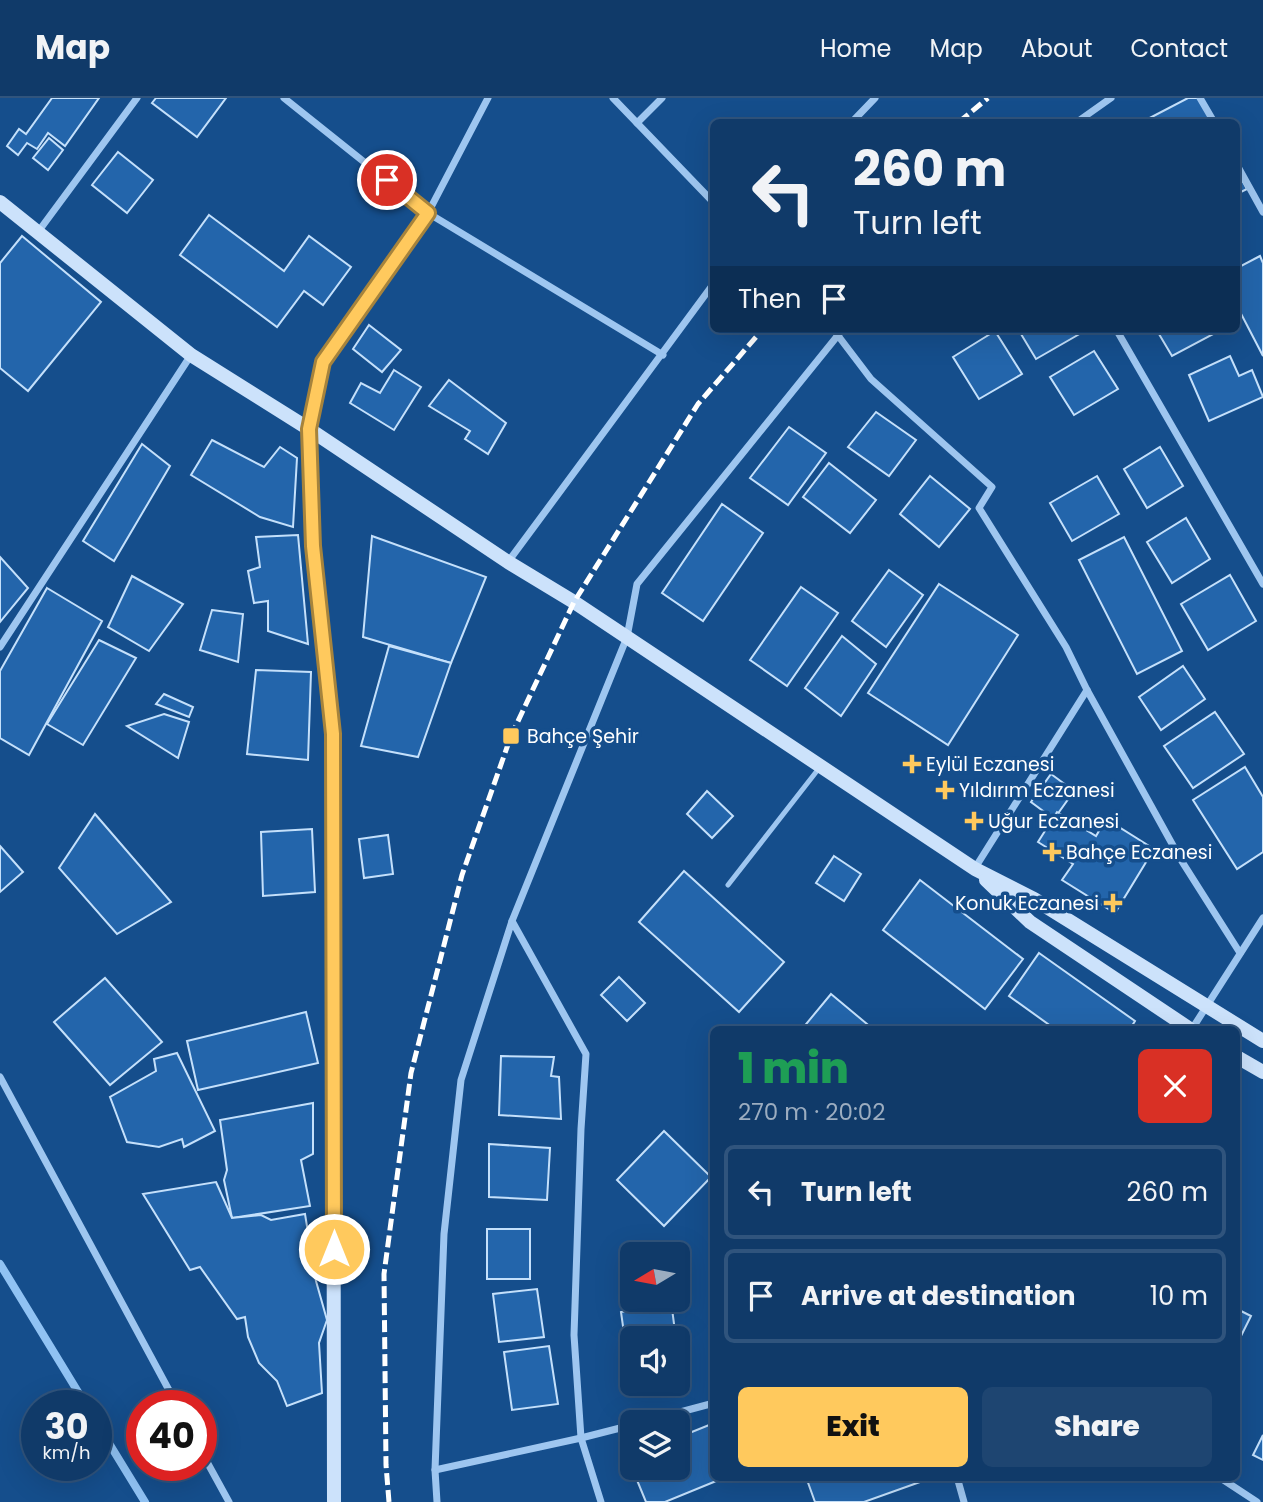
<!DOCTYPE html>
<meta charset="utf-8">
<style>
:root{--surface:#103a69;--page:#1e4571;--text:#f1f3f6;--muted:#9cadc0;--line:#30547d;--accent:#ffc95d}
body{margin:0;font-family:Poppins,sans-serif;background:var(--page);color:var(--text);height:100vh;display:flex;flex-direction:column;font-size:26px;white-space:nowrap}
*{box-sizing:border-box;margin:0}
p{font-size:23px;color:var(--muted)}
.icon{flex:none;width:38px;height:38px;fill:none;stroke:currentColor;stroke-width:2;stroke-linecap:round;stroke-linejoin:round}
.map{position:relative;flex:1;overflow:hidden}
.sheet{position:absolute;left:710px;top:928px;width:530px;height:455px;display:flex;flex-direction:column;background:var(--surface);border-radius:10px;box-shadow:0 7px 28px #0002,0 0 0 2px var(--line)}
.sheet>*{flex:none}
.guide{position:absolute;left:710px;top:21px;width:530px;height:214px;border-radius:10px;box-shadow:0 7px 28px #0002,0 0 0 2px var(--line);background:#103a69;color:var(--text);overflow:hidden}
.needle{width:46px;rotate:260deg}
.controls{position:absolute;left:620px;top:1144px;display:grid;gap:14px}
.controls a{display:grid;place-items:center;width:70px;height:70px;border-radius:10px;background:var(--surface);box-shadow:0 7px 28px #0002,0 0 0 2px var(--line);font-size:35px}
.speed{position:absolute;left:21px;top:1292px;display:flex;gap:14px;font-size:35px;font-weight:700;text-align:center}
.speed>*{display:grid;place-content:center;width:91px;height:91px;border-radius:50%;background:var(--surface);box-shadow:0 7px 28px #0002,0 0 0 2px var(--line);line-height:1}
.speed small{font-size:18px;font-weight:400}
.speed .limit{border:10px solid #d22;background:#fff;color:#111}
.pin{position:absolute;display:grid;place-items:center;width:60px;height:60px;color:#fff;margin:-30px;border:4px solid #fff;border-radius:50%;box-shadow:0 2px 7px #0007}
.me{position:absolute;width:77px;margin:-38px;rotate:0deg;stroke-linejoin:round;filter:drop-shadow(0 0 5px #0008)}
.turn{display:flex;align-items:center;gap:24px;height:147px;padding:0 28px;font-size:32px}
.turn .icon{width:91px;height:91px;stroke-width:2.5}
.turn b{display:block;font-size:49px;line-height:60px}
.then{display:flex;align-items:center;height:66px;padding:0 28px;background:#0003;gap:14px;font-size:26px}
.round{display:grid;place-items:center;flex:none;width:74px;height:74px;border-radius:10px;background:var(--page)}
.headline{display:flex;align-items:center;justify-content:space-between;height:119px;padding:0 28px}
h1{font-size:42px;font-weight:800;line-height:52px;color:#1e9e55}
.cta{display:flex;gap:14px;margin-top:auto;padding:14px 28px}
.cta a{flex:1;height:80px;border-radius:10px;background:var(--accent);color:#111;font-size:28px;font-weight:800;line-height:80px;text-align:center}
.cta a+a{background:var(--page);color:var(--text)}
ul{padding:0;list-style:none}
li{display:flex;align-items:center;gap:21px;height:94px;margin:0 14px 10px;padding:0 14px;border:4px solid var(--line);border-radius:10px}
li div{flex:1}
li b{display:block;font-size:26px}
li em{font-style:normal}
header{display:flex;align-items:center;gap:42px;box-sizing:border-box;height:98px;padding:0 35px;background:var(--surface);border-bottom:2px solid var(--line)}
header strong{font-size:33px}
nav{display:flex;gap:38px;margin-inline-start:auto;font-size:24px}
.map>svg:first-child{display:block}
</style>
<header>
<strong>Map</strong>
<nav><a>Home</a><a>Map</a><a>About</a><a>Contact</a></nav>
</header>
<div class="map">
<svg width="1263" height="1404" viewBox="0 0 1263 1404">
<rect width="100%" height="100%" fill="#154e8c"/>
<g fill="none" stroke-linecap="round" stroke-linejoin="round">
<g stroke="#90c2f3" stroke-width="8">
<path d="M0 1166 86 1307"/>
<path d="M96 1324 145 1404"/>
</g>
</g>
<g fill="#2365ab" stroke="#c4e0fb" stroke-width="2">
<path d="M52 0H99L65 48 48 35 37 51 27 45 18 57 7 48 19 31 26 36Z"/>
<path d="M156 0H226L197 39 152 5Z"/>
<path d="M1188 0H1199L1212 24H1142Z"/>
<path d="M49 40 63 52 48 72 33 60Z"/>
<path d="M118 54 153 82 127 115 92 87Z"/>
<path d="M1237 73 1247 91 1237 96Z"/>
<path d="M209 117 284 173 309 138 351 169 323 207 304 193 277 229 180 157Z"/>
<path d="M22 138 101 204 28 293 0 270V165Z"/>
<path d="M1260 158 1263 165V258L1237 208V170Z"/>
<path d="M369 227 401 252 382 274 353 251Z"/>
<path d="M1018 231H1081L1083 234 1036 261Z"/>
<path d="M1156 231H1221V232L1172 258Z"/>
<path d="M995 233 1022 276 979 301 953 259Z"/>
<path d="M1094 253 1118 291 1074 317 1050 279Z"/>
<path d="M1230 258 1239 278 1252 272 1263 299 1209 323 1189 277Z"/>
<path d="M394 272 421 289 394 332 350 305 361 285 380 295Z"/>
<path d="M449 282 506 325 488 356 465 341 470 333 429 308Z"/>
<path d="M876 314 916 342 889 378 848 349Z"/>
<path d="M789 329 826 355 788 407 750 380Z"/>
<path d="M212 342 264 369 280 349 297 360 293 429 260 419 191 377Z"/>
<path d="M142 346 170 368 114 463 83 443Z"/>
<path d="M1160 349 1183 388 1147 410 1124 371Z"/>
<path d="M829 365 876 402 850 435 803 399Z"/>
<path d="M930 378 970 411 939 449 900 416Z"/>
<path d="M1097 378 1119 416 1072 443 1050 405Z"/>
<path d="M722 406 763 435 703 523 662 495Z"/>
<path d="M1186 420 1210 461 1172 485 1147 444Z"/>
<path d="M298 437 308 546 268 533V503L254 505 248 473 260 469 256 439Z"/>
<path d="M372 438 486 479 451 565 363 539Z"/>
<path d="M1124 439 1182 553 1137 576 1079 462Z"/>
<path d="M0 459 28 490 0 524Z"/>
<path d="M889 472 923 497 886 549 852 523Z"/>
<path d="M1230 477 1256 523 1208 552 1181 506Z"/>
<path d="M132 478 183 506 149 553 108 529Z"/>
<path d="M939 486 1018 537 948 647 868 595Z"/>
<path d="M801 489 838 515 787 588 750 562Z"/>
<path d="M47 490 102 523 29 657 0 640V573Z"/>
<path d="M212 512 243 516 238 564 200 552Z"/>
<path d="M842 538 876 566 841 618 805 590Z"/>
<path d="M99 542 136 560 83 647 47 626Z"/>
<path d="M389 548 451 565 418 659 361 648Z"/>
<path d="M1183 568 1205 601 1161 632 1139 599Z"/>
<path d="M256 572 311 574 308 662 247 656Z"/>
<path d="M164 596 193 609 189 619 156 606Z"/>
<path d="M1215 614 1244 656 1193 690 1164 648Z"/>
<path d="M164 616 189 624 178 660 127 628Z"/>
<path d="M1245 669 1263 699V754L1237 771 1193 702Z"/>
<path d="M1051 676 1074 693 1054 721 1031 704Z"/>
<path d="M707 693 733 718 712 740 687 716Z"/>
<path d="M1057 714 1096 738 1106 721 1154 751 1115 815 1062 782 1073 766 1038 744Z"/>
<path d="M95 716 171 804 117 836 59 770Z"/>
<path d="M312 731 315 794 263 798 261 734Z"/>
<path d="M388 737 393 776 364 780 359 741Z"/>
<path d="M0 748 23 774 0 794Z"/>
<path d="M834 758 861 776 844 803 816 785Z"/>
<path d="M684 773 784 864 739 914 639 824Z"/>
<path d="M920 782 1023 861 985 911 883 832Z"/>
<path d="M1039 855 1135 923 1130 931H1055L1009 898Z"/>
<path d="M619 879 645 905 627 923 601 897Z"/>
<path d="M105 880 162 944 110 987 54 924Z"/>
<path d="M831 896 873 931H802Z"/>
<path d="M306 914 318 965 198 992 187 943Z"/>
<path d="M177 955 215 1033 184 1049 182 1041 159 1049 127 1044 110 999 156 973 154 961Z"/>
<path d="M501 958 554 959 551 978 559 979 561 1021 499 1017Z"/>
<path d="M313 1005V1056L301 1062 310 1108 232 1120 224 1082 227 1072 220 1022Z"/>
<path d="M664 1033 711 1079 664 1128 617 1082Z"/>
<path d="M489 1046 550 1050 547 1102 489 1099Z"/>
<path d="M216 1084 232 1120 261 1117 271 1122 305 1116 316 1183 327 1222 319 1245 322 1295 287 1308 277 1283 259 1265 248 1239 245 1219 237 1221 200 1169 190 1172 143 1096Z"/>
<rect x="487" y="1131" width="43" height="50"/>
<path d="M537 1191 544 1239 499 1244 493 1196Z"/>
<path d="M633 1202H647V1207L671 1203 676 1241H632V1271H629L621 1214 634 1212Z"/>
<path d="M1237 1211 1251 1218 1237 1246Z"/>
<path d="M549 1248 558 1306 512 1312 504 1254Z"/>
<path d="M714 1325V1379H726L665 1404H646L632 1370H677V1340Z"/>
<path d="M1263 1337V1362L1253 1357Z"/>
<path d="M806 1379H934L864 1404H815Z"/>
</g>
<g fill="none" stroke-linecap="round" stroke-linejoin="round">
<path stroke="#9ec6f0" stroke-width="5" d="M728 787 820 669"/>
<g stroke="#9ec6f0" stroke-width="7">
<path d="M284 0 428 115 663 257"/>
<path d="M613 0 714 105"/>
<path d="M1200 0 1214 24"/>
<path d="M852 24 875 0"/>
<path d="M1077 24 1111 0"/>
<path d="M637 25 662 0"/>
<path d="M1237 67 1263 114"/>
<path d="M38 134 137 0"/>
<path d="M833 231 871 281 992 389 979 410 1066 549 1087 592 1181 762 1240 855"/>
<path d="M1116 231 1263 486"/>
<path d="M309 331 323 264 428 115 488 0"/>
<path d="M508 464 714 185"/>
<path d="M0 549 191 257"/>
<path d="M975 770 1087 592"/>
<path d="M512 823 627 539 637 486 843 231"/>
<path d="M1192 931 1263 820"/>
<path d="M0 979 177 1307"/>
<path d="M639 1325 714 1305"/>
<path d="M201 1353 229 1404"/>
<path d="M435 1372 581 1340 632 1327"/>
<path d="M957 1379 964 1404"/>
<path d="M1219 1379 1257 1404"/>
<path d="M437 1404 435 1372 444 1136 461 982 512 823 586 956 581 1031 574 1237 581 1340 601 1404"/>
</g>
<g stroke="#cce2fb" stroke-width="14">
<path d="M0 104 191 257 309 331 508 464 574 504 975 771 1034 801 1263 943"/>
<path d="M309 331 312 448 333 636 334 1404"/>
<path d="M986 782 1030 824 1190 931"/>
<path d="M1237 959 1263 974"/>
</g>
<g stroke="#fff" stroke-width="5" stroke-dasharray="12 5" stroke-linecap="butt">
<path d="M959 24 988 0"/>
<path d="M389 1404 386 1367 384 1176 411 975 462 777 511 638 574 504 698 306 763 231"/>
</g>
</g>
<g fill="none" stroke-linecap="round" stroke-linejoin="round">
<defs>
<path id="route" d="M334 1151 333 636 313 448 309 331 323 264 428 115 387 82"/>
</defs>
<use href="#route" stroke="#a6833c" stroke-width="18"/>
<use href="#route" stroke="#ffc95d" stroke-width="12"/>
</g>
<g fill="#ffc95d" stroke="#154e8c" stroke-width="2.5">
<rect x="502" y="629" width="18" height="18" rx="3.5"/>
<path d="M908.5 655.5h7v7h7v7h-7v7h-7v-7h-7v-7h7z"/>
<path d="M941.5 681.5h7v7h7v7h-7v7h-7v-7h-7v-7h7z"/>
<path d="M970.5 712.5h7v7h7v7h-7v7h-7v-7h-7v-7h7z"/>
<path d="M1048.5 743.5h7v7h7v7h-7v7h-7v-7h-7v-7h7z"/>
<path d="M1109.5 794.5h7v7h7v7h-7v7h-7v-7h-7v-7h7z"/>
</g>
<g text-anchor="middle" stroke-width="7" stroke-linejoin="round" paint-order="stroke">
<g font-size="19" fill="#fff" stroke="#154e8c" text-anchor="start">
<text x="527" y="645">Bahçe Şehir</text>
<text x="926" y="673">Eylül Eczanesi</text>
<text x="959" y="699">Yıldırım Eczanesi</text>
<text x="988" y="730">Uğur Eczanesi</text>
<text x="1066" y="761">Bahçe Eczanesi</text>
<text x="1099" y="812" text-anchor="end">Konuk Eczanesi</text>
</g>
</g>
</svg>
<div class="controls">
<a><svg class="needle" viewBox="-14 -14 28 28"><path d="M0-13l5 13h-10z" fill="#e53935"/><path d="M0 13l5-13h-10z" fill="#9cadc0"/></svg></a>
<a><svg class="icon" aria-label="sound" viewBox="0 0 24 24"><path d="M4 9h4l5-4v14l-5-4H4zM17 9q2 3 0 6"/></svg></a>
<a><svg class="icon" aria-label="layers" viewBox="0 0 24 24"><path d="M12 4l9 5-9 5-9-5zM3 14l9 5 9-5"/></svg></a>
</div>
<div class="speed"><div>30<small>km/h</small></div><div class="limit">40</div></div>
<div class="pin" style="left:387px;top:82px;background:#d93025"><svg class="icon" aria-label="arrive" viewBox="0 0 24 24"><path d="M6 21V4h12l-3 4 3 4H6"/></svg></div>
<svg class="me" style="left:334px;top:1151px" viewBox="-20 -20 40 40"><circle r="17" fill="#ffc95d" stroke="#fff" stroke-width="3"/><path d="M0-11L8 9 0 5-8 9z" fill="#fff"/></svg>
<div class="guide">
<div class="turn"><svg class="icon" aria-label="left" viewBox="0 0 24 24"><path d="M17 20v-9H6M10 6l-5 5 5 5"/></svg><div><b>260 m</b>Turn left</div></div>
<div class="then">Then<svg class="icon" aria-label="arrive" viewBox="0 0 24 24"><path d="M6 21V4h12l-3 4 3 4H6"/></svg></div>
</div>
<section class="sheet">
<div class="headline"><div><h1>1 min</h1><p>270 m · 20:02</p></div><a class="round" style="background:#d93025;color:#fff"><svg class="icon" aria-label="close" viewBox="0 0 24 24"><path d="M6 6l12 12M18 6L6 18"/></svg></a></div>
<ul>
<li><svg class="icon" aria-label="left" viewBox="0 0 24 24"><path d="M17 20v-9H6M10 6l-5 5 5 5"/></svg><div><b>Turn left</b></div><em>260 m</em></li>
<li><svg class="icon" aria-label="arrive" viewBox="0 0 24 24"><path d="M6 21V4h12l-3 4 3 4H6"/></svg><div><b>Arrive at destination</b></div><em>10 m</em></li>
</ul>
<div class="cta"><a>Exit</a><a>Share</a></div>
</section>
</div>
